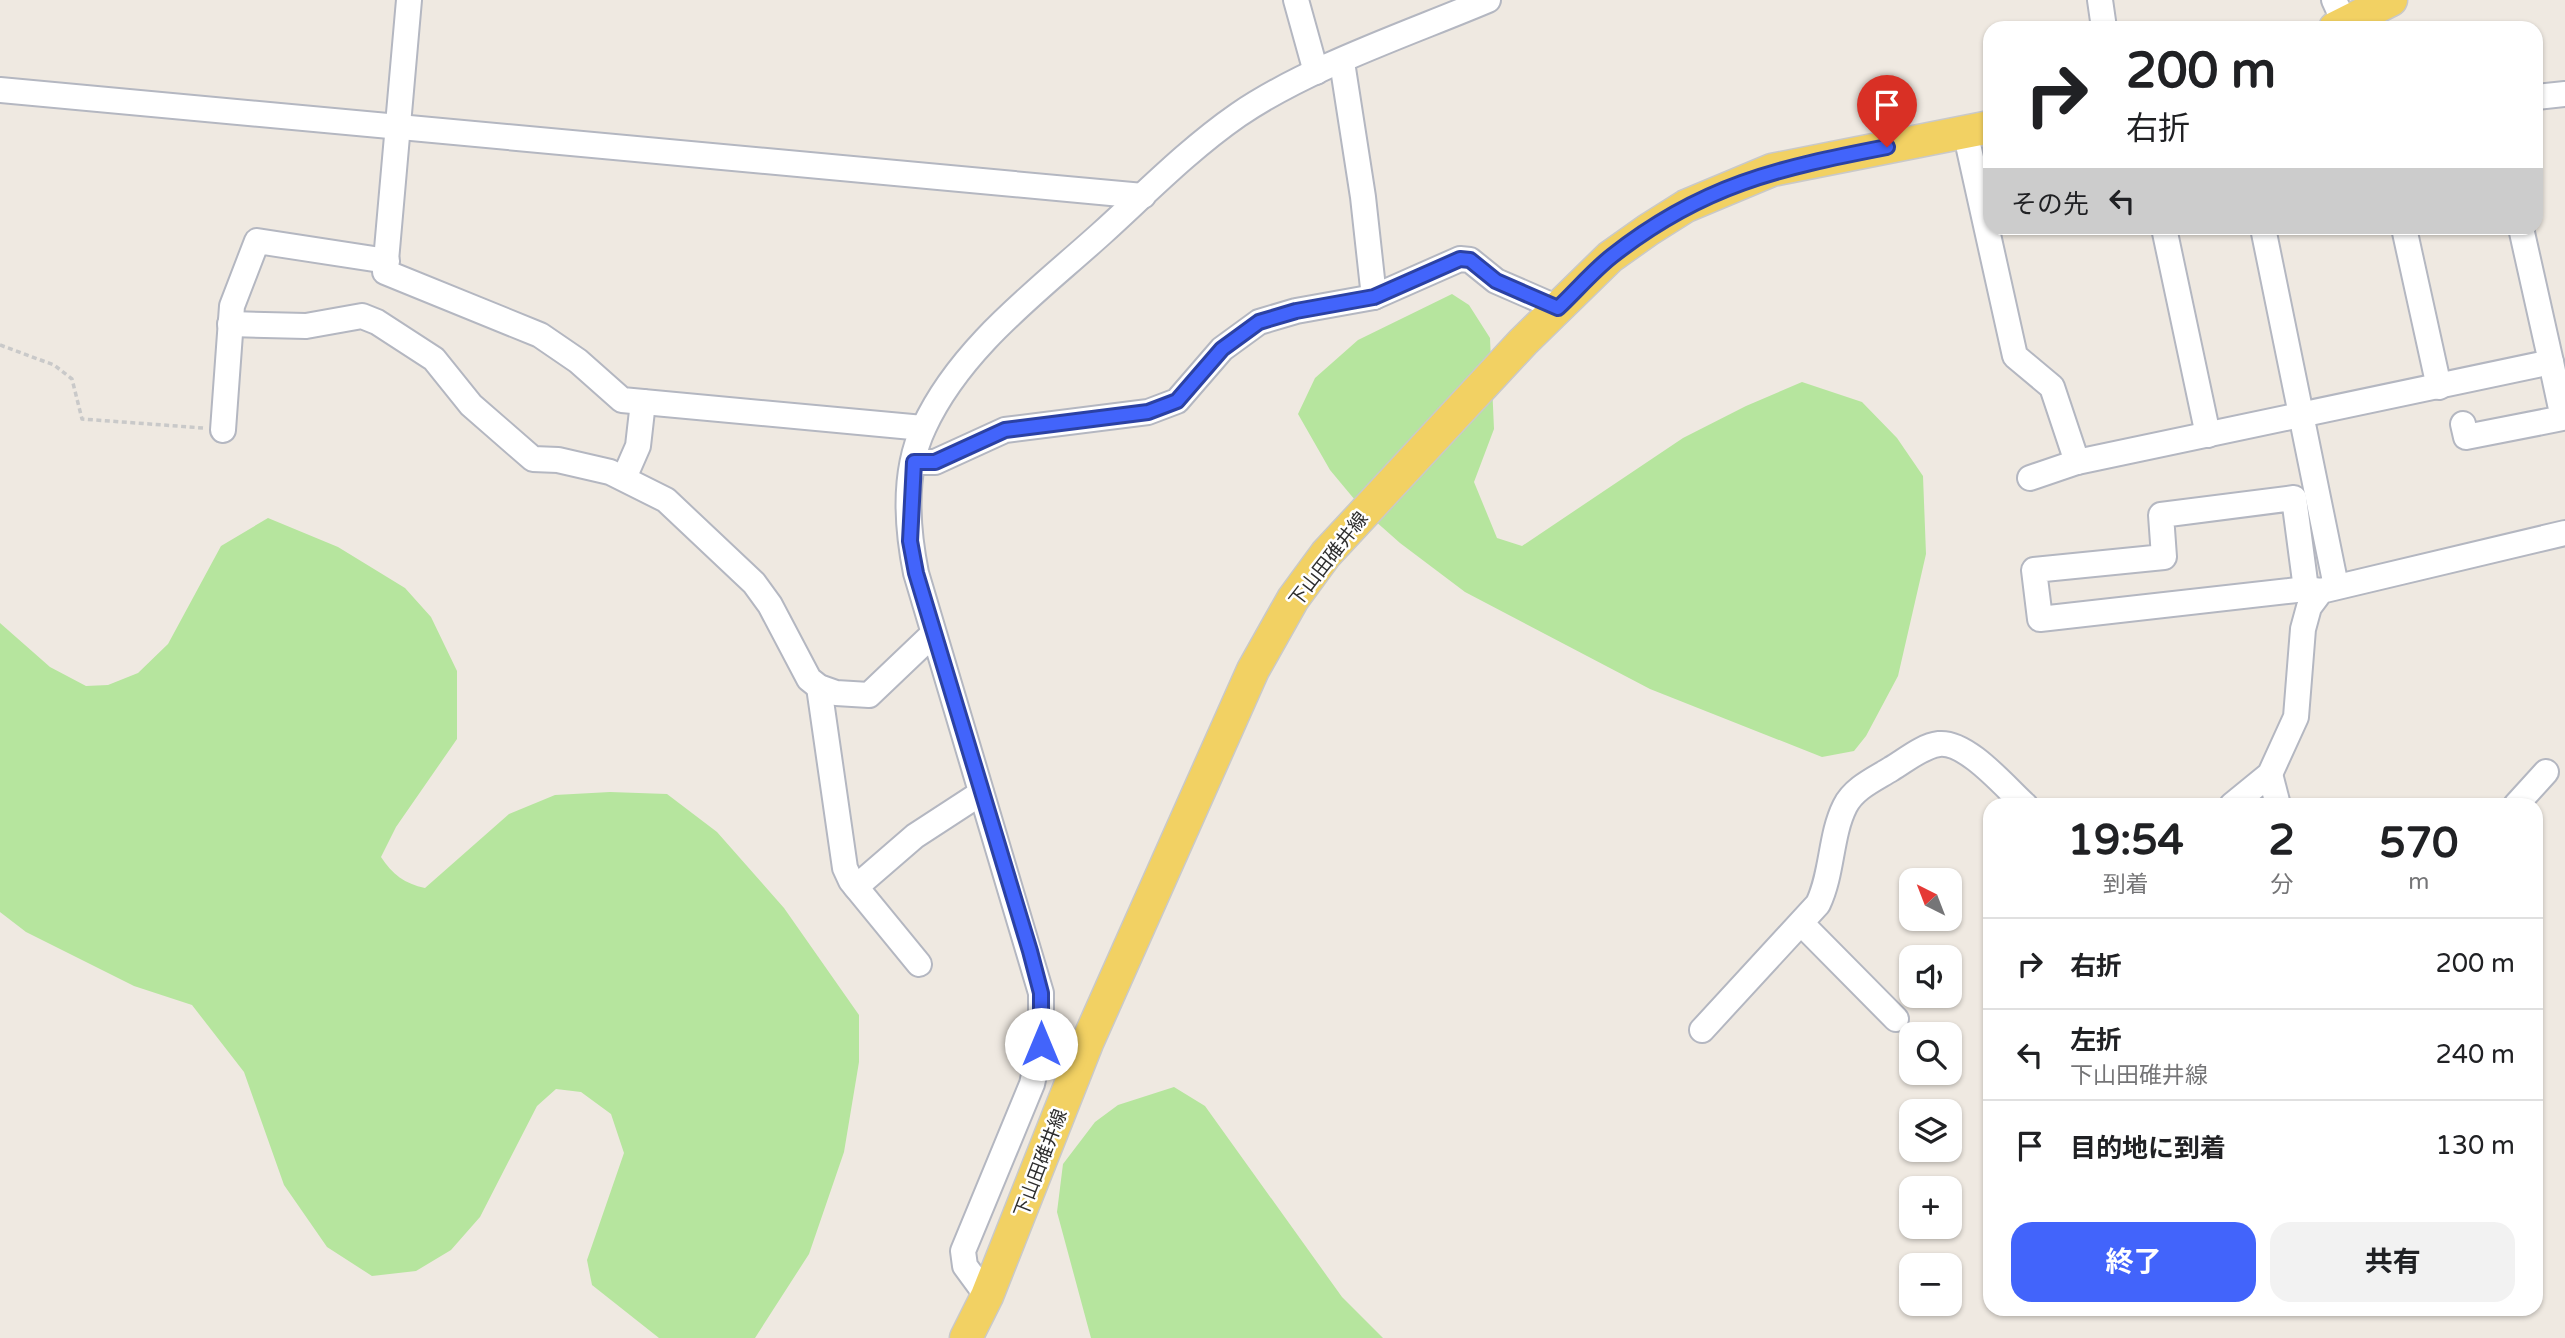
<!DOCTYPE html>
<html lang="ja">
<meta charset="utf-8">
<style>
:root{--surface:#fff;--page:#f2f2f2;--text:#202124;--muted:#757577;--line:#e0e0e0;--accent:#4264fb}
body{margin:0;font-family:"Varela Round","Noto Sans JP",sans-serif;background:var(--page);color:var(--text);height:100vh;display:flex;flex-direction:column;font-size:26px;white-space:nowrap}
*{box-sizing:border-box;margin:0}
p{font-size:23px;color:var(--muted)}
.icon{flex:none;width:38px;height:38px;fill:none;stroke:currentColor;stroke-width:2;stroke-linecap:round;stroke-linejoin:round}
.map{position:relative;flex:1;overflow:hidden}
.panel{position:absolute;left:1983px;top:798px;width:560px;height:518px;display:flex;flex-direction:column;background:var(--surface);border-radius:21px;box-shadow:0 2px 5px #0004}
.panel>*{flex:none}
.guide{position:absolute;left:1983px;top:21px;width:560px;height:214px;border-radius:21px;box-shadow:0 2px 5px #0004;background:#fff;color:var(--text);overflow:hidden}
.needle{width:46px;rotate:318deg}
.fabs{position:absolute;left:1899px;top:868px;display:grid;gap:14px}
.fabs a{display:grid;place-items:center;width:63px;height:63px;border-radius:14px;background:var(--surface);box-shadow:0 2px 5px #0004;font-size:35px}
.pin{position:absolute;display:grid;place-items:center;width:60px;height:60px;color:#fff;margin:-72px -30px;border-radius:50% 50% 50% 0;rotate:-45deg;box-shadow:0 0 7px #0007}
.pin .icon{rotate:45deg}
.me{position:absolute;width:77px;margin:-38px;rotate:0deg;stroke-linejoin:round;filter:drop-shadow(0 0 5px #0008)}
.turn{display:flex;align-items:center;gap:24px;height:147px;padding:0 28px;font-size:32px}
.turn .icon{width:91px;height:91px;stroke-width:2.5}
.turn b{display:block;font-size:49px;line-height:60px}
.then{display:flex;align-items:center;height:66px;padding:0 28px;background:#0003;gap:14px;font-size:26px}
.eta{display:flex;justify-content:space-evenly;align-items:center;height:119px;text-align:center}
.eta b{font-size:42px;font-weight:700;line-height:49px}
.button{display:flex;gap:14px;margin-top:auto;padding:14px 28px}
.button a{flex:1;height:80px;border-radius:21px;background:var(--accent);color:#fff;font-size:28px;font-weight:700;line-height:80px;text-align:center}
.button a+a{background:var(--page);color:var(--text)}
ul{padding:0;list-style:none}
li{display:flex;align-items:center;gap:21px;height:91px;padding:0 28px;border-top:2px solid var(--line)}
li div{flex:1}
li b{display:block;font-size:26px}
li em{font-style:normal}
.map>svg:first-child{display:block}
</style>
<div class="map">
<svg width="2565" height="1338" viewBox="0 0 2565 1338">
<rect width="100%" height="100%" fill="#efe9e1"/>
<g fill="#b6e59e">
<path d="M1452 294 1469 305 1490 338 1494 429 1474 482 1497 538 1522 546 1683 438 1746 406 1802 382 1862 402 1897 438 1923 476 1926 554 1898 676 1866 736 1854 751 1822 757 1650 689 1465 592 1400 543 1365 512 1330 470 1298 414 1315 378 1358 340Z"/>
<path d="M268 518 338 547 405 588 431 617 457 671V739L396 827 381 857C392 874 405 884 425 888L509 814 555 795 610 792 667 794 717 832 784 908 859 1015V1062L844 1152 809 1254 755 1338H659L592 1285 587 1260 624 1153 611 1114 581 1092 556 1089 537 1106 480 1217 451 1250 416 1271 372 1276 327 1247 284 1185 244 1072 192 1005 134 986 26 932 0 912V623L50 667 86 686 108 685 138 673 168 644 221 546Z"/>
<path d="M1174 1087 1205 1106 1342 1297 1383 1338H1091L1057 1212 1063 1164 1095 1122 1118 1105Z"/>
</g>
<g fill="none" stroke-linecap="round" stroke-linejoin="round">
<defs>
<g id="minor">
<path d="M409 0 385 272 540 335 578 361 622 400 923 428"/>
<path d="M1296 0 1316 72"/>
<path d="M2100 0 2104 28"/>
<path d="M2334 0 2345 24"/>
<path d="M1342 62 1363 197 1374 297"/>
<path d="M0 90 1143 196"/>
<path d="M2536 97 2565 94"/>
<path d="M1965 131 2015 356 2052 387 2077 462"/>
<path d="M2164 228 2208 435"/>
<path d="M2263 228 2336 586"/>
<path d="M2404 228 2439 387"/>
<path d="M230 324 306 326 362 316 377 322 434 359 471 405 533 459 558 460 610 472 666 500 754 583 770 605 809 679 819 687 836 693 869 695 933 634"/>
<path d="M2463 424 2466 437 2563 418 2551 362"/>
<path d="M223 430 232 306 257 241 387 261"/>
<path d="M914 462H935L1005 430 1148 412 1177 401 1222 349 1259 322 1296 311 1374 297 1460 259 1470 260 1496 281 1558 308"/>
<path d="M624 478 638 446 643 402"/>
<path d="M2030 478 2077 462 2551 362 2521 228"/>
<path d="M2306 589 2294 498 2161 515 2164 557 2034 570 2040 619 2306 589 2321 591"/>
<path d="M819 687 845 868 851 881 919 964"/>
<path d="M2270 774 2278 805"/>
<path d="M2232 805 2270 774 2296 717 2303 629 2309 607 2321 591 2565 533"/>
<path d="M2516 805 2546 772"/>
<path d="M856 887 915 836 981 793"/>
<path d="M1802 924 1896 1019"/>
<path d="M1702 1030 1818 904C1833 872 1830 836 1845 806 1854 788 1875 779 1891 769 1905 761 1922 746 1939 744 1967 741 2005 787 2025 805"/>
<path d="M987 1296 965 1266 963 1251 1032 1084 1041 1044V993L916 573C907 528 903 471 924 427 961 347 1038 291 1102 233 1146 193 1189 149 1238 115 1308 67 1410 33 1488 0"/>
</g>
<g id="major">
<path d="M2335 28 2391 0"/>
<path d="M966 1338 987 1296 1087 1043 1253 670 1293 599 1326 554 1523 342 1610 257 1648 230 1686 206 1772 170 1990 127"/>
</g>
</defs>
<use href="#minor" stroke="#b4b7c1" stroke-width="28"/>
<use href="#major" stroke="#c9c9c9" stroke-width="35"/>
<path stroke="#c9c9c9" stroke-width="3.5" stroke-dasharray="5 3.5" stroke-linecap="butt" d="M0 345 54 365 72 379 82 419 203 428"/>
<use href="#minor" stroke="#fff" stroke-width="24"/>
<use href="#major" stroke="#f2d163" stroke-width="32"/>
</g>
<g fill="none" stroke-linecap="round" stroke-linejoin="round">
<defs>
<path id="route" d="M1041 1044V993L1030 951 916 573 910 541 914 462H935L1005 430 1148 412 1177 401 1222 349 1259 322 1296 311 1374 297 1460 259 1470 260 1496 281 1558 308C1576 291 1593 271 1612 256 1702 185 1778 168 1887 147"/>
</defs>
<use href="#route" stroke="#2b41a3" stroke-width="18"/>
<use href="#route" stroke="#4264fb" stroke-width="12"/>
</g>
<g text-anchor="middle" stroke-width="5" stroke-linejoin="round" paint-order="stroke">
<g font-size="19" fill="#2e2e2e" stroke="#fff">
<text transform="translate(1328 559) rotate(-52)" y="7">下山田碓井線</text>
<text transform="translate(1040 1163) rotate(-69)" y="7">下山田碓井線</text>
</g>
</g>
</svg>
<div class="fabs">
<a><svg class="needle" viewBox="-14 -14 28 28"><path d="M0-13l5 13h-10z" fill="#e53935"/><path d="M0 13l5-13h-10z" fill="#757577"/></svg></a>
<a><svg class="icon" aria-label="sound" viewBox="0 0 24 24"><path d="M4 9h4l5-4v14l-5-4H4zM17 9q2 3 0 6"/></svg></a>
<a><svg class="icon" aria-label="search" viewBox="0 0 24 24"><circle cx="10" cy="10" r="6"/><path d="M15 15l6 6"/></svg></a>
<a><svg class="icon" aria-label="layers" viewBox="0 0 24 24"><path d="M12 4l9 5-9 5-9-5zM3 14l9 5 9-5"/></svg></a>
<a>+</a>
<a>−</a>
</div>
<div class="pin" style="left:1887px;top:147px;background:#d93025"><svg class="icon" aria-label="arrive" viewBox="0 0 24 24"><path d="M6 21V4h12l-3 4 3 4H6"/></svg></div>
<svg class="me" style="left:1041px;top:1044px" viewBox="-20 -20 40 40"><circle r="19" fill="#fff"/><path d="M0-13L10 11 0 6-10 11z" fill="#4264fb"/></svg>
<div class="guide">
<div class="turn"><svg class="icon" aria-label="right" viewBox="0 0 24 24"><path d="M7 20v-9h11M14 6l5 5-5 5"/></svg><div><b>200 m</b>右折</div></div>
<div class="then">その先<svg class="icon" aria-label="left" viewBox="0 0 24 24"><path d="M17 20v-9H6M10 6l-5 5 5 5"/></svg></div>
</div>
<section class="panel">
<div class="eta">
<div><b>19:54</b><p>到着</p></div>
<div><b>2</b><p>分</p></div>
<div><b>570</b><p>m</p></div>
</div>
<ul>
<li><svg class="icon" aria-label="right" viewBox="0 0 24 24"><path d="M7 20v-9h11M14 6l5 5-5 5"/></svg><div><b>右折</b></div><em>200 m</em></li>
<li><svg class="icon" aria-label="left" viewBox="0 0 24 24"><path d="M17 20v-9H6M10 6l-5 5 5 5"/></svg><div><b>左折</b><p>下山田碓井線</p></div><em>240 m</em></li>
<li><svg class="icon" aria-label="arrive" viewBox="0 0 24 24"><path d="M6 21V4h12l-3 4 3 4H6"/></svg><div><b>目的地に到着</b></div><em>130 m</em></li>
</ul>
<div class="button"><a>終了</a><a>共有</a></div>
</section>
</div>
